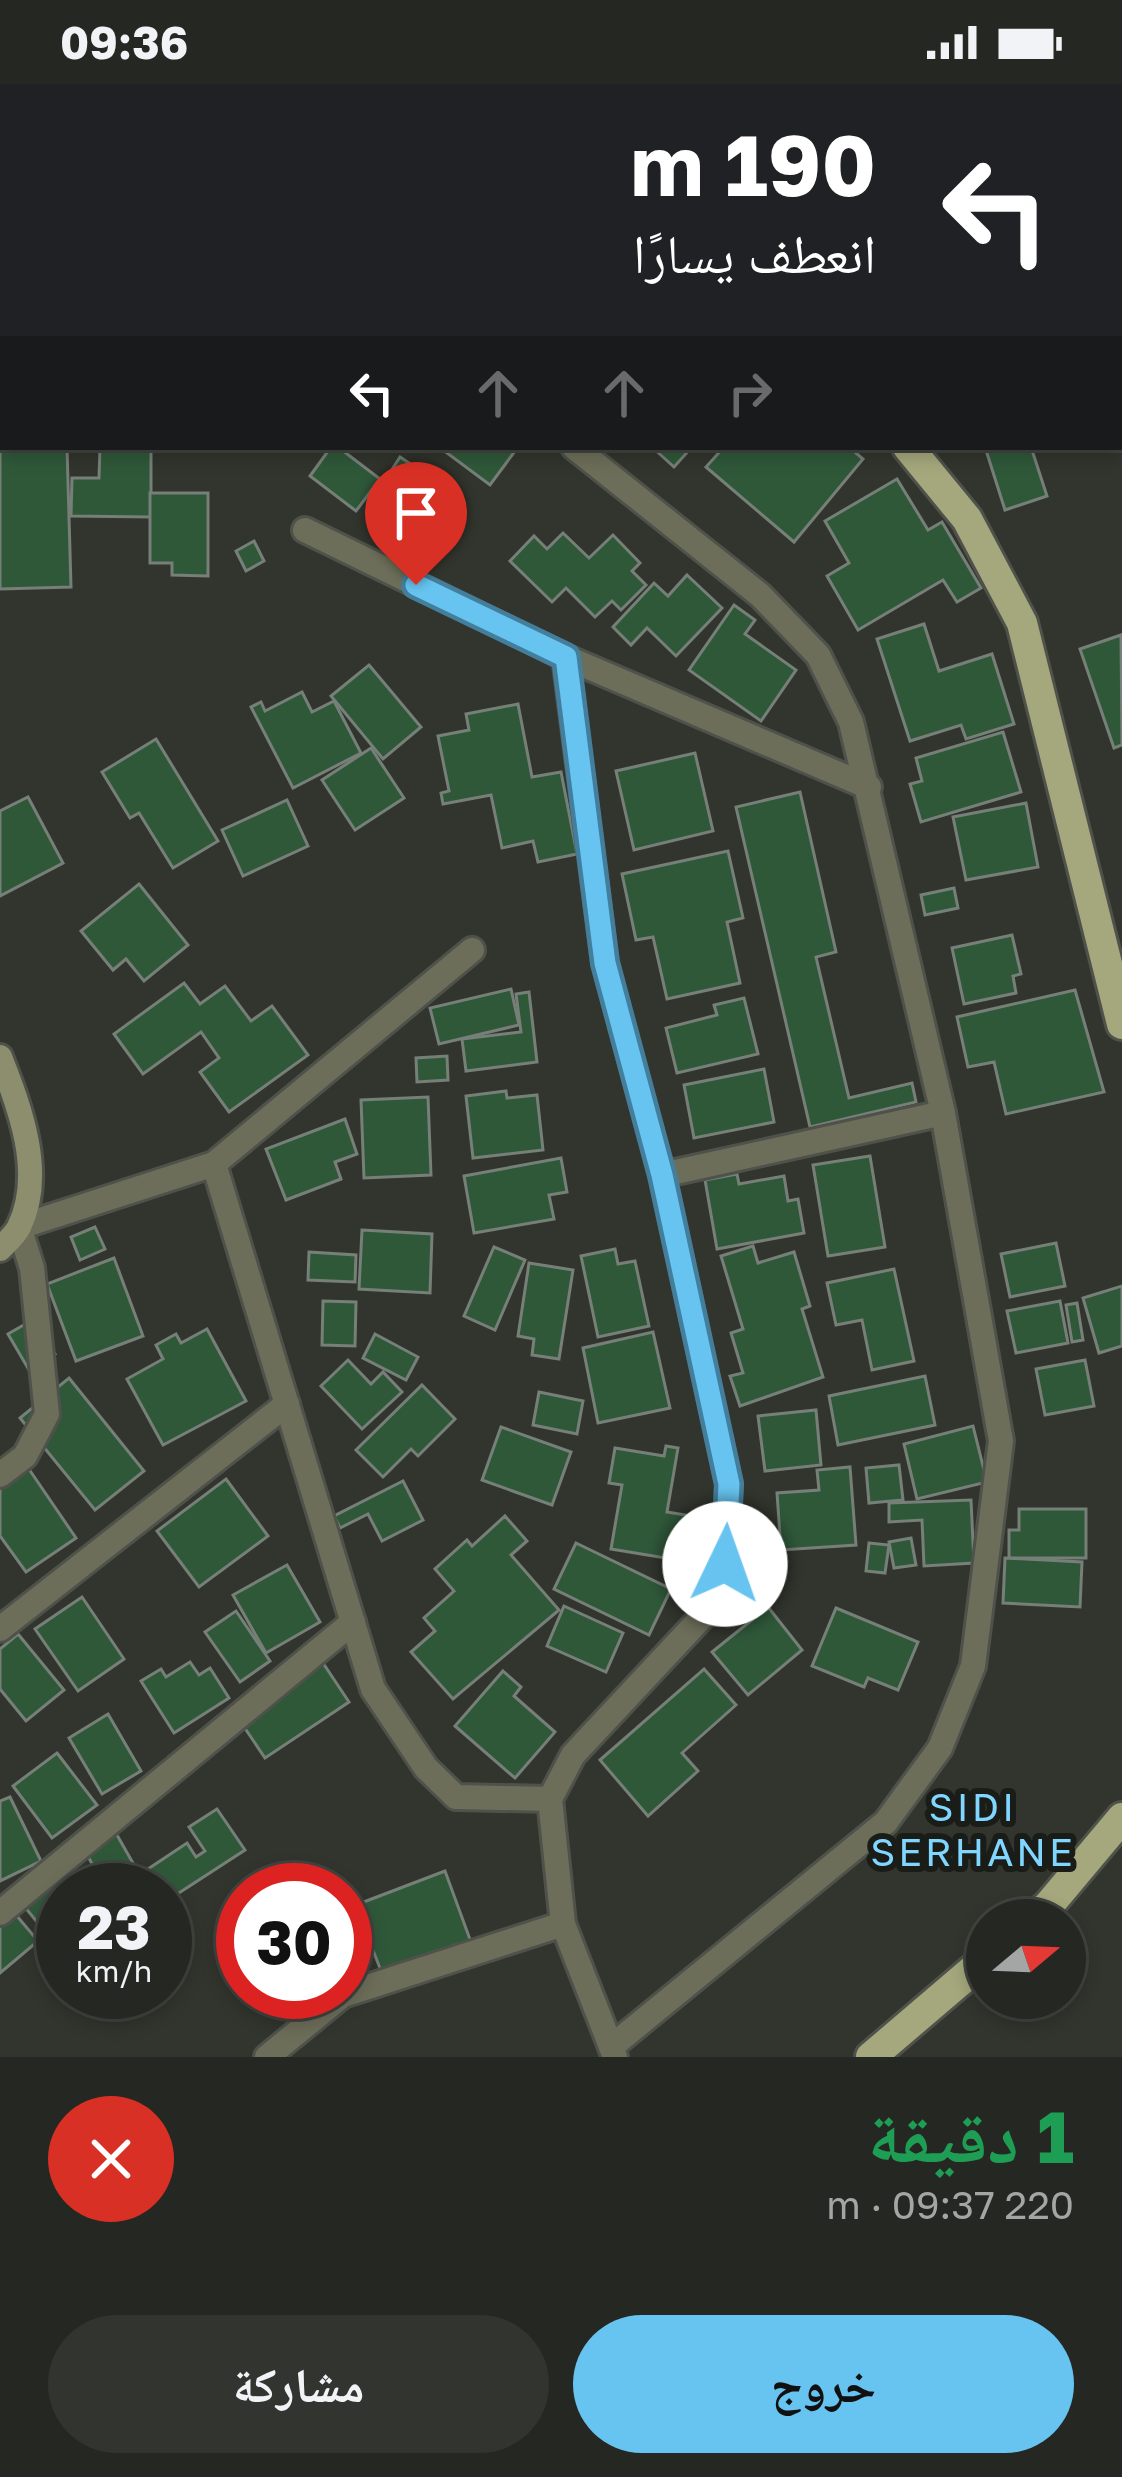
<!DOCTYPE html>
<html lang="ar">
<meta charset="utf-8">
<style>
:root{--surface:#252822;--page:#31342f;--text:#f1f3f6;--muted:#a3a6a5;--line:#424440;--accent:#67c4f0}
body{margin:0;font-family:"Golos Text","Noto Naskh Arabic",sans-serif;background:var(--page);color:var(--text);direction:rtl;height:100vh;display:flex;flex-direction:column;font-size:45px;white-space:nowrap}
*{box-sizing:border-box;margin:0}
p{font-size:39px;color:var(--muted)}
.icon{flex:none;width:66px;height:66px;fill:none;stroke:currentColor;stroke-width:2;stroke-linecap:round;stroke-linejoin:round}
.map{position:relative;height:1973px;overflow:hidden;direction:ltr}
.drawer{display:flex;flex-direction:column;background:var(--surface);flex:1}
.drawer>*{flex:none}
.guide{position:absolute;left:0px;top:0px;width:1122px;height:366px;box-shadow:0 6px 18px #0003,0 0 0 3px var(--line);direction:rtl;background:#202124;color:#fff;overflow:hidden}
.needle{width:78px;rotate:71deg}
.tools{position:absolute;left:966px;top:1815px;display:grid;gap:24px}
.tools a{display:grid;place-items:center;width:120px;height:120px;border-radius:50%;background:var(--surface);box-shadow:0 6px 18px #0003,0 0 0 3px var(--line);font-size:60px}
.speed{position:absolute;left:36px;top:1779px;display:flex;gap:24px;font-size:60px;font-weight:700;text-align:center}
.speed>*{display:grid;place-content:center;width:156px;height:156px;border-radius:50%;background:var(--surface);box-shadow:0 6px 18px #0003,0 0 0 3px var(--line);line-height:1}
.speed small{font-size:30px;font-weight:400}
.speed .limit{border:18px solid #d22;background:#fff;color:#111}
.pin{position:absolute;display:grid;place-items:center;width:102px;height:102px;color:#fff;margin:-123px -51px;border-radius:50% 50% 50% 0;rotate:-45deg;box-shadow:0 0 12px #0007}
.pin .icon{rotate:45deg}
.me{position:absolute;width:132px;margin:-66px;rotate:3deg;stroke-linejoin:round;filter:drop-shadow(0 0 9px #0008)}
.turn{display:flex;align-items:center;gap:42px;height:252px;padding:0 48px;font-size:54px}
.turn .icon{width:156px;height:156px;stroke-width:2.5}
.turn b{display:block;font-size:84px;line-height:102px}
.lanes{display:flex;align-items:center;height:114px;padding:0 48px;background:#0003;justify-content:center;gap:60px;direction:ltr}
.lanes .off{opacity:.35}
.round{display:grid;place-items:center;flex:none;width:126px;height:126px;border-radius:63px;background:var(--page)}
.headline{display:flex;align-items:center;justify-content:space-between;height:204px;padding:0 48px}
h1{font-size:72px;font-weight:700;line-height:90px;color:#1e9e55}
.action{display:flex;gap:24px;margin-top:auto;padding:24px 48px}
.action a{flex:1;height:138px;border-radius:72px;background:var(--accent);color:#111;font-size:48px;font-weight:700;line-height:138px;text-align:center}
.action a+a{background:var(--page);color:var(--text)}
.status{display:flex;justify-content:space-between;align-items:center;height:84px;padding:0 60px;background:var(--surface);direction:ltr}
.status svg{height:33px;fill:currentColor}
.map>svg:first-child{display:block}
</style>
<div class="status"><b>09:36</b><svg viewBox="0 0 49 12"><path d="M0 12V9h3v3zM5 12V6h3v6zM10 12V3h3v9zM15 12V0h3v12zM26 1h20v11H26zM47 4h2v5h-2z"/></svg></div>
<div class="map">
<svg width="1122" height="1973" viewBox="0 0 1122 1973">
<rect width="100%" height="100%" fill="#31352d"/>
<g fill="#2f5839" stroke="#767f78" stroke-width="3">
<path d="M0 215H3V363H67L71 503 0 505Z"/>
<path d="M100 363H151V433L71 432 72 394H99Z"/>
<path d="M331 363H338L380 395 356 427 310 392Z"/>
<path d="M439 363H518L490 401Z"/>
<path d="M652 363H692L674 383Z"/>
<path d="M724 363H849L863 375 794 458 706 383Z"/>
<path d="M985 363H1031L1047 412 1005 426Z"/>
<path d="M400 373 421 387 413 399 440 416 419 449 371 418Z"/>
<path d="M897 395 928 446 942 438 981 504 957 518 943 496 858 546 827 492 849 479 825 437Z"/>
<path d="M150 409H208V492L172 491V479H150Z"/>
<path d="M563 449 589 474 613 451 640 479 632 487 646 501 621 526 612 517 595 533 566 504 552 518 510 477 534 452 547 465Z"/>
<path d="M254 457 264 477 246 487 236 467Z"/>
<path d="M687 491 722 524 676 572 647 544 631 561 613 543 654 499 668 512Z"/>
<path d="M734 521 755 536 745 550 796 586 761 637 689 586Z"/>
<path d="M924 540 939 587 992 570 1014 640 966 655 961 641 910 657 877 555Z"/>
<path d="M1121 551 1122 661 1114 664 1080 565Z"/>
<path d="M369 581 421 643 383 675 331 612Z"/>
<path d="M302 608 312 628 334 617 361 669 293 704 251 623 261 618 265 627Z"/>
<path d="M518 620 532 693 561 688 577 770 538 778 533 757 502 764 491 711 443 720 441 709 449 707 438 652 469 646 466 630Z"/>
<path d="M1003 648 1021 708 921 738 910 700 922 697 916 674Z"/>
<path d="M156 655 218 757 173 784 139 729 130 734 102 688Z"/>
<path d="M371 664 404 714 355 746 322 696Z"/>
<path d="M695 669 713 747 634 766 616 687Z"/>
<path d="M800 708 836 868 816 873 849 1014 912 999 916 1018 810 1043 736 723Z"/>
<path d="M28 713 63 779 0 812V727Z"/>
<path d="M287 716 308 762 243 792 222 746Z"/>
<path d="M1026 719 1038 783 966 796 953 733Z"/>
<path d="M728 767 743 834 727 838 740 899 667 915 653 853 636 856 622 790Z"/>
<path d="M139 800 188 861 144 897 126 875 113 886 81 847Z"/>
<path d="M954 804 958 824 925 831 921 811Z"/>
<path d="M1012 851 1021 890 1013 892 1016 909 964 920 952 864Z"/>
<path d="M184 899 200 920 225 902 251 937 272 922 308 971 229 1028 200 988 219 974 201 948 143 990 114 950Z"/>
<path d="M511 905 519 941 439 960 430 924Z"/>
<path d="M1075 906 1104 1008 1006 1030 994 978 968 983 957 933Z"/>
<path d="M529 908 537 978 466 987 462 955 521 948 516 910Z"/>
<path d="M744 914 758 970 677 989 666 944 717 931 714 921Z"/>
<path d="M447 972 448 996 417 998 416 974Z"/>
<path d="M764 985 774 1038 694 1054 684 1001Z"/>
<path d="M506 1007 507 1014 537 1011 543 1066 473 1074 466 1012Z"/>
<path d="M428 1013 431 1091 364 1094 361 1016Z"/>
<path d="M345 1035 357 1070 335 1078 341 1095 286 1116 266 1065Z"/>
<path d="M870 1072 885 1163 828 1172 813 1081Z"/>
<path d="M561 1074 567 1108 549 1111 554 1135 474 1149 464 1092Z"/>
<path d="M737 1090 739 1100 784 1092 788 1117 798 1115 804 1149 717 1165 705 1096Z"/>
<path d="M95 1143 105 1165 80 1176 71 1153Z"/>
<path d="M362 1146 432 1150 430 1209 359 1205Z"/>
<path d="M1056 1159 1065 1202 1010 1213 1001 1170Z"/>
<path d="M753 1162 758 1179 794 1168 810 1222 802 1225 823 1293 740 1322 730 1292 743 1289 731 1249 743 1245 721 1172Z"/>
<path d="M494 1163 525 1176 495 1246 464 1232Z"/>
<path d="M615 1165 618 1180 635 1177 649 1242 598 1253 581 1172Z"/>
<path d="M309 1168 356 1171 355 1198 308 1196Z"/>
<path d="M114 1174 143 1252 76 1277 47 1200Z"/>
<path d="M529 1179 573 1186 559 1275 532 1271 534 1255 518 1252Z"/>
<path d="M894 1185 914 1277 872 1286 862 1236 836 1241 827 1199Z"/>
<path d="M1122 1202V1262L1099 1269 1083 1214Z"/>
<path d="M323 1217 356 1218 355 1262 322 1261Z"/>
<path d="M1060 1217 1068 1259 1016 1269 1007 1227Z"/>
<path d="M1077 1219 1083 1256 1072 1258 1066 1221Z"/>
<path d="M34 1235 55 1270 29 1286 8 1250Z"/>
<path d="M207 1245 246 1317 163 1361 127 1295 163 1275 156 1261 176 1250 181 1259Z"/>
<path d="M653 1248 670 1324 598 1339 583 1264Z"/>
<path d="M375 1250 418 1273 406 1296 363 1274Z"/>
<path d="M348 1276 371 1300 383 1288 402 1308 362 1345 321 1302Z"/>
<path d="M1085 1276 1094 1322 1045 1331 1036 1285Z"/>
<path d="M925 1292 935 1341 838 1361 829 1312Z"/>
<path d="M69 1294 144 1387 95 1426 20 1334Z"/>
<path d="M422 1301 455 1335 418 1372 411 1365 383 1393 356 1366Z"/>
<path d="M539 1308 583 1317 577 1350 533 1341Z"/>
<path d="M816 1326 821 1381 765 1387 758 1332Z"/>
<path d="M973 1342 987 1398 917 1415 904 1360Z"/>
<path d="M501 1343 571 1368 552 1421 482 1396Z"/>
<path d="M666 1362 678 1364 667 1428 704 1434 696 1479 611 1465 622 1401 609 1399 615 1364 664 1372Z"/>
<path d="M20 1372 76 1454 26 1488 0 1452V1386Z"/>
<path d="M899 1381 903 1416 869 1419 866 1384Z"/>
<path d="M850 1383 856 1461 781 1466 777 1409 819 1406 817 1386Z"/>
<path d="M226 1395 268 1452 199 1503 157 1447Z"/>
<path d="M403 1397 423 1436 382 1457 368 1430 340 1444 334 1432Z"/>
<path d="M971 1416 974 1479 924 1482 922 1436 889 1438V1419Z"/>
<path d="M1019 1425H1086V1474H1009V1446H1019Z"/>
<path d="M505 1432 527 1457 511 1471 559 1526 453 1615 411 1568 435 1547 424 1534 454 1507 435 1485 467 1456 472 1462Z"/>
<path d="M911 1454 916 1481 894 1484 889 1458Z"/>
<path d="M576 1459 671 1505 649 1551 554 1505Z"/>
<path d="M869 1459 889 1461 885 1489 866 1487Z"/>
<path d="M1005 1474 1082 1478 1080 1523 1003 1519Z"/>
<path d="M287 1481 320 1538 266 1569 233 1511Z"/>
<path d="M82 1513 124 1575 78 1607 35 1545Z"/>
<path d="M564 1522 623 1549 606 1588 547 1562Z"/>
<path d="M768 1523 802 1566 748 1611 712 1568Z"/>
<path d="M836 1524 918 1558 898 1606 868 1594 864 1603 812 1582Z"/>
<path d="M236 1527 270 1577 240 1598 205 1548Z"/>
<path d="M18 1550 64 1606 26 1637 0 1605V1565Z"/>
<path d="M315 1567 349 1618 265 1674 238 1634Z"/>
<path d="M190 1578 199 1591 210 1584 229 1614 174 1649 141 1597 161 1585 166 1593Z"/>
<path d="M704 1585 736 1621 682 1669 698 1687 648 1732 600 1676Z"/>
<path d="M503 1587 521 1603 514 1612 555 1648 515 1694 455 1642Z"/>
<path d="M108 1630 141 1687 102 1710 69 1654Z"/>
<path d="M57 1669 97 1721 52 1754 13 1702Z"/>
<path d="M10 1713 41 1777 0 1797V1717Z"/>
<path d="M217 1725 245 1766 165 1818V1806H157L145 1787 187 1759 196 1773 205 1767 189 1743Z"/>
<path d="M113 1744 138 1788 107 1806 82 1762Z"/>
<path d="M53 1779 75 1806H63V1844L50 1854 15 1811Z"/>
<path d="M445 1787 475 1869 387 1902 369 1856 361 1860 348 1824Z"/>
<path d="M6 1819 38 1857 0 1889V1824Z"/>
</g>
<g fill="none" stroke-linecap="round" stroke-linejoin="round">
<defs>
<g id="street">
<path d="M465 0 466 3"/>
<path d="M574 363 760 511 818 571 851 638 943 1029 1001 1357 973 1582 940 1664 886 1738 611 1963"/>
<path d="M305 446 565 573 869 703"/>
<path d="M565 573 605 879 662 1091 729 1400 725 1481 702 1533 573 1671 550 1715 563 1840 615 1973"/>
<path d="M214 1080 373 1605 426 1684 456 1713 550 1715"/>
<path d="M662 1091 943 1029"/>
<path d="M0 1391 25 1372 47 1330 32 1184 19 1143 214 1080 472 866"/>
<path d="M0 1545 287 1320"/>
<path d="M0 1829 353 1538"/>
<path d="M267 1973 343 1911 563 1840"/>
</g>
<path id="secondary" d="M0 973C20 1024 45 1090 19 1143 15 1151 6 1159 0 1165"/>
<g id="primary">
<path d="M388 0 391 3"/>
<path d="M908 363 967 435 1022 539 1122 940"/>
<path d="M1032 1836 1049 1821 1122 1734"/>
<path d="M871 1973 987 1874"/>
</g>
</defs>
<use href="#street" stroke="#4e524b" stroke-width="30"/>
<use href="#secondary" stroke="#4e524b" stroke-width="30"/>
<use href="#primary" stroke="#4e524b" stroke-width="36"/>
<use href="#street" stroke="#6d6e59" stroke-width="24"/>
<use href="#secondary" stroke="#8c8e6d" stroke-width="24"/>
<use href="#primary" stroke="#a5a77c" stroke-width="30"/>
</g>
<g fill="none" stroke-linecap="round" stroke-linejoin="round">
<defs>
<path id="route" d="M416 501 566 573 605 879 662 1091 729 1400 725 1480"/>
</defs>
<use href="#route" stroke="#437f9c" stroke-width="30"/>
<use href="#route" stroke="#67c4f0" stroke-width="21"/>
</g>
<g text-anchor="middle" stroke-width="12" stroke-linejoin="round" paint-order="stroke">
<g font-size="39" letter-spacing="3" fill="#81d6ff" stroke="#1a1c18">
<text x="973" y="1737">SIDI<tspan x="973" dy="45">SERHANE</tspan></text>
</g>
</g>
</svg>
<div class="tools">
<a><svg class="needle" viewBox="-14 -14 28 28"><path d="M0-13l5 13h-10z" fill="#e53935"/><path d="M0 13l5-13h-10z" fill="#a3a6a5"/></svg></a>
</div>
<div class="speed"><div>23<small>km/h</small></div><div class="limit">30</div></div>
<div class="pin" style="left:416px;top:501px;background:#d93025"><svg class="icon" aria-label="arrive" viewBox="0 0 24 24"><path d="M6 21V4h12l-3 4 3 4H6"/></svg></div>
<svg class="me" style="left:725px;top:1480px" viewBox="-20 -20 40 40"><circle r="19" fill="#fff"/><path d="M0-13L10 11 0 6-10 11z" fill="#67c4f0"/></svg>
<div class="guide">
<div class="turn"><svg class="icon" aria-label="left" viewBox="0 0 24 24"><path d="M17 20v-9H6M10 6l-5 5 5 5"/></svg><div><b>190 m</b>انعطف يسارًا</div></div>
<div class="lanes"><svg class="icon" aria-label="left" viewBox="0 0 24 24"><path d="M17 20v-9H6M10 6l-5 5 5 5"/></svg><svg class="icon off" aria-label="ahead" viewBox="0 0 24 24"><path d="M12 20V5M6 11l6-6 6 6"/></svg><svg class="icon off" aria-label="ahead" viewBox="0 0 24 24"><path d="M12 20V5M6 11l6-6 6 6"/></svg><svg class="icon off" aria-label="right" viewBox="0 0 24 24"><path d="M7 20v-9h11M14 6l5 5-5 5"/></svg></div>
</div>
</div>
<section class="drawer">
<div class="headline"><div><h1>1 دقيقة</h1><p>220 m · 09:37</p></div><a class="round" style="background:#d93025;color:#fff"><svg class="icon" aria-label="close" viewBox="0 0 24 24"><path d="M6 6l12 12M18 6L6 18"/></svg></a></div>
<div class="action"><a>خروج</a><a>مشاركة</a></div>
</section>
